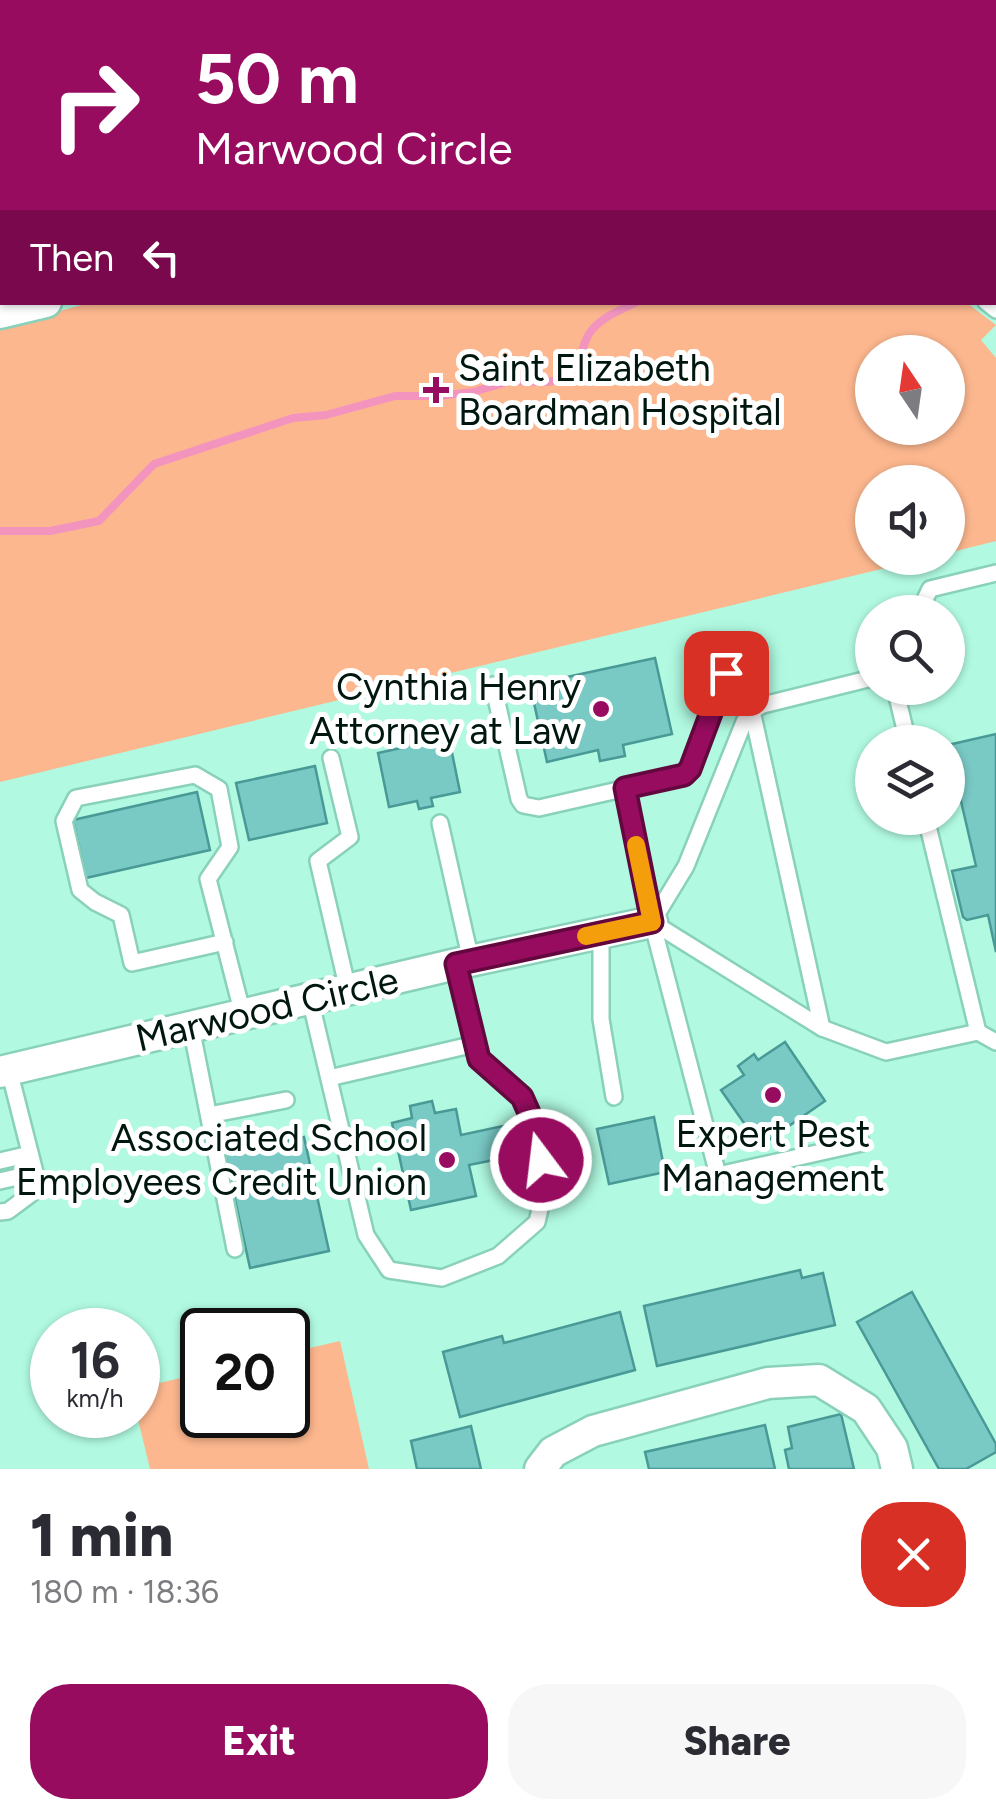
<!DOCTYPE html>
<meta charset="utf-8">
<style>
:root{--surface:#fff;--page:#f7f7f7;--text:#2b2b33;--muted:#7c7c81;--accent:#980c60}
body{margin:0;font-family:Figtree,sans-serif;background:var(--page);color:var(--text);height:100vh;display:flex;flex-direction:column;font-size:38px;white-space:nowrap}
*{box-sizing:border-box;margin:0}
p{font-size:32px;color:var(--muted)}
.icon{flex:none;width:55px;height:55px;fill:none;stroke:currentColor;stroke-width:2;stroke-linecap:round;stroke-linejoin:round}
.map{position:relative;height:1469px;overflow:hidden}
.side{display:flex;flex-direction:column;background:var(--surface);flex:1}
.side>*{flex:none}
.banner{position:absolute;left:0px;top:0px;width:998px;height:305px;box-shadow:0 2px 8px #0004;background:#980c60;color:#fff;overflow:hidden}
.needle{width:65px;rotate:347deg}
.tools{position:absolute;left:855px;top:335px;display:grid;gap:20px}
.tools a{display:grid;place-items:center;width:110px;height:110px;border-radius:50%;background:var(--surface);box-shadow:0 2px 8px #0004;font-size:50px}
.speed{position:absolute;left:30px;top:1308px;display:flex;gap:20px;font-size:50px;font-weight:700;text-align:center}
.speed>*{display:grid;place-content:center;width:130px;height:130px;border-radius:50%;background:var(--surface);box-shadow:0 2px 8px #0004;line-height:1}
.speed small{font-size:25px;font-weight:400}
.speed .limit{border:5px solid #111;border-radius:15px;background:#fff;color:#111}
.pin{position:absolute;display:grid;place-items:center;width:85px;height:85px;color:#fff;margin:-42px;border-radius:20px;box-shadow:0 5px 15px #0006}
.me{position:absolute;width:110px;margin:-55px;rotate:345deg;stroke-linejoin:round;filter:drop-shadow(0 0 8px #0008)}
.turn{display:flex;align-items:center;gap:35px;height:210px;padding:0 30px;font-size:45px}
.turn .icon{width:130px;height:130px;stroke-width:2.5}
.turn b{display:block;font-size:70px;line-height:85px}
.then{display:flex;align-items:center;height:95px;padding:0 30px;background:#0003;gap:20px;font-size:38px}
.round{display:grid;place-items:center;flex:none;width:105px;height:105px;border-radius:40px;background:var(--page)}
.headline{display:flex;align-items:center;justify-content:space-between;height:170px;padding:0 30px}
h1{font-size:60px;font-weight:800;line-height:75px}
.cta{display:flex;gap:20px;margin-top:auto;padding:20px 30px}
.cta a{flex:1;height:115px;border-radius:40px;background:var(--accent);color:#fff;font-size:40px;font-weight:800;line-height:115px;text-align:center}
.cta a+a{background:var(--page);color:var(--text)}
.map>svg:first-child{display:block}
</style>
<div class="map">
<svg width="996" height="1469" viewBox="0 0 996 1469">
<rect width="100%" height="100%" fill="#b1fae1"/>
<g fill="#fcb78e" fill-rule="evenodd">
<path d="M93 302 967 303 996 325 981 340 996 358V541L948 553V482H872V558H927L0 782V327ZM872 352H948V428H872Z"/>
<path d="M340 1341 369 1469H150L137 1415 138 1388 202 1373V1415H288V1353Z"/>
</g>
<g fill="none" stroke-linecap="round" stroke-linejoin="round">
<path stroke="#f394bf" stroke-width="8" d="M0 531H50L99 521 154 464 293 418 326 415 395 396H439L473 392 510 381 547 382 572 378C580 365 580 353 586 340 593 321 619 310 637 302"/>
</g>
<g fill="#79c9c5" stroke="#499a96" stroke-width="2.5">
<path d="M350 0H638V2H351Z"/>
<path d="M655 658 672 734 623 745 625 756 600 761 598 750 547 762 530 685Z"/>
<path d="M424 733 426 743 449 738 460 792 431 798 433 806 419 809 417 801 389 807 378 753 401 748 399 738Z"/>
<path d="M996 734V952L988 915 967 920 963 917 952 871 976 866 948 745Z"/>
<path d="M315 766 327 823 249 840 236 783Z"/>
<path d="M197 792 210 850 86 878 73 820Z"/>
<path d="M785 1042 825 1101 760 1146 721 1090 744 1075 738 1066 754 1054 758 1060Z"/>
<path d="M432 1101 435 1113 456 1109 461 1135 512 1124 519 1155 469 1165 476 1196 411 1210 392 1123 412 1118 410 1106Z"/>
<path d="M654 1117 665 1172 609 1184 597 1129Z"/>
<path d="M304 1137 329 1251 250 1268 225 1154Z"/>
<path d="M800 1270 802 1278 823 1273 835 1325 657 1366 644 1306Z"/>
<path d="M912 1292 996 1444V1452L966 1469H939L857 1322Z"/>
<path d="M620 1312 635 1370 460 1417 443 1352 502 1336 504 1343Z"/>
<path d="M841 1414 854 1469H789L785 1450 792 1448 788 1427Z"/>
<path d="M765 1425 775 1469H649L645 1452Z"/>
<path d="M471 1426 481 1469H417L411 1441Z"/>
</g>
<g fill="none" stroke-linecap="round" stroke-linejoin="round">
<defs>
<g id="lane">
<path d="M66 0 67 2"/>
<path d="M305 0 306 2"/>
<path d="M991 2 996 1"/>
<path d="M995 72H996"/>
<path d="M0 218 2 217"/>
<path d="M986 302 996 310"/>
<path d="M919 612 930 589 996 573"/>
<path d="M493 685 519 799 523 805 539 808 684 775 690 769 739 641"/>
<path d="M895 688 908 742"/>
<path d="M752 711 822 1028"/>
<path d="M331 758 350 837 318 861 348 990"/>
<path d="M625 788 652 922 718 1175 862 1143"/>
<path d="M926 818 978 1032"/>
<path d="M440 823 471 961"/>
<path d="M652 922 822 1028 886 1052 978 1032 996 1042"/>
<path d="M652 922 686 866 744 722 752 711 763 705 872 678"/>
<path d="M601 933V1019L614 1097"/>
<path d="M225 942 132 963 121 915 95 902 80 890 64 821 76 798 195 775 219 789 230 847 208 879 243 1015"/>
<path d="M310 999 366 1235 389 1270 442 1278 498 1256 537 1222 545 1187 538 1133 522 1097 479 1059 456 964"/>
<path d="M191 1027 235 1249"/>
<path d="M329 1078 475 1044"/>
<path d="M209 1115 286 1100"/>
<path d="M0 1161 30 1154"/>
<path d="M0 1181 35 1173"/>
<path d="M0 1212 8 1211 39 1188 9 1070"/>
</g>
<g id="street">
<path d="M754 0V2"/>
<path d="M0 313 46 302"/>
<path d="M0 1072 456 964 652 922"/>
<path d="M540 1469 553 1452 593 1431 768 1383 819 1380 866 1409 892 1448 897 1469"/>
</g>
</defs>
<use href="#lane" stroke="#89d1ba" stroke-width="20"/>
<use href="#street" stroke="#89d1ba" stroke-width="35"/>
<use href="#lane" stroke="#fff" stroke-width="15"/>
<use href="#street" stroke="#fff" stroke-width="30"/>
</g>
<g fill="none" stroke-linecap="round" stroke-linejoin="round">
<defs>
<path id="route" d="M541 1160 538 1133 522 1097 479 1059 456 964 652 922 625 788 684 775 690 769 726 673"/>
</defs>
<use href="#route" stroke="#63083e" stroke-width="25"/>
<use href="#route" stroke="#980c60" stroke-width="18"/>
<path stroke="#f59e0b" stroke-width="18" d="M586 936 652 922 636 845"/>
</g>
<g fill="#980c60" stroke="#fff" stroke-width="4">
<path d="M431 375h10v10h10v10h-10v10h-10v-10h-10v-10h10z"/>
<circle cx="601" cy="709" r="10"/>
<circle cx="773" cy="1095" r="10"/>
<circle cx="447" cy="1160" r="10"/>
</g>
<g text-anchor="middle" stroke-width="10" stroke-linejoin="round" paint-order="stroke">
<g font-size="38" fill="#00170f" stroke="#fff" text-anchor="end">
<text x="458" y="381" text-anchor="start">Saint Elizabeth<tspan x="458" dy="44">Boardman Hospital</tspan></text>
<text x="581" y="700">Cynthia Henry<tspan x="581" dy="44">Attorney at Law</tspan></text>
<text x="773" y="1147" text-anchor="middle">Expert Pest<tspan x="773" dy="44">Management</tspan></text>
<text x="427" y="1151">Associated School<tspan x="427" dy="44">Employees Credit Union</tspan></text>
</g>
<g font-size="38" fill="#00170f" stroke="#fff">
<text transform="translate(267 1009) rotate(-13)" y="13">Marwood Circle</text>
</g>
</g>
</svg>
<div class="tools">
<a><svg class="needle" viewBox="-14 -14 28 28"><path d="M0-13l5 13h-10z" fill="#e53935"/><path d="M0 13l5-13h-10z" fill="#7c7c81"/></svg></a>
<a><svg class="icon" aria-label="sound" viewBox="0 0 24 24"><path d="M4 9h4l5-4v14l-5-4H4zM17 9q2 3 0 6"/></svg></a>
<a><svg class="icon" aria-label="search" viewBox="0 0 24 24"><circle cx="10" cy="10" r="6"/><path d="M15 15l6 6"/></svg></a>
<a><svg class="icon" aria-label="layers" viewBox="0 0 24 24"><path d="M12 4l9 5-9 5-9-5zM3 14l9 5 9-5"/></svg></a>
</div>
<div class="speed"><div>16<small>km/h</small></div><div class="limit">20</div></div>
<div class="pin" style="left:726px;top:673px;background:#d93025"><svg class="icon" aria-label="arrive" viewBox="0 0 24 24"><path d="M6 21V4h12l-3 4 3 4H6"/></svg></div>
<svg class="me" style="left:541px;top:1160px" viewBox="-20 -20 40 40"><circle r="17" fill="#980c60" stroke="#fff" stroke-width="3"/><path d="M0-11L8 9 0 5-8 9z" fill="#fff"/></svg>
<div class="banner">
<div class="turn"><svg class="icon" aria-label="right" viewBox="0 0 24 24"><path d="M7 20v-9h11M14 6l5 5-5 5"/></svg><div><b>50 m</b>Marwood Circle</div></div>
<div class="then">Then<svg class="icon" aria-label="left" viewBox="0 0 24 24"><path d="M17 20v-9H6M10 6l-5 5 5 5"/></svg></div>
</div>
</div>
<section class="side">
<div class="headline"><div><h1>1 min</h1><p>180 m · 18:36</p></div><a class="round" style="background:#d93025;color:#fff"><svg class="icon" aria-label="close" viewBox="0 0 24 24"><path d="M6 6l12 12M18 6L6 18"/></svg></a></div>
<div class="cta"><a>Exit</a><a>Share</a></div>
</section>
